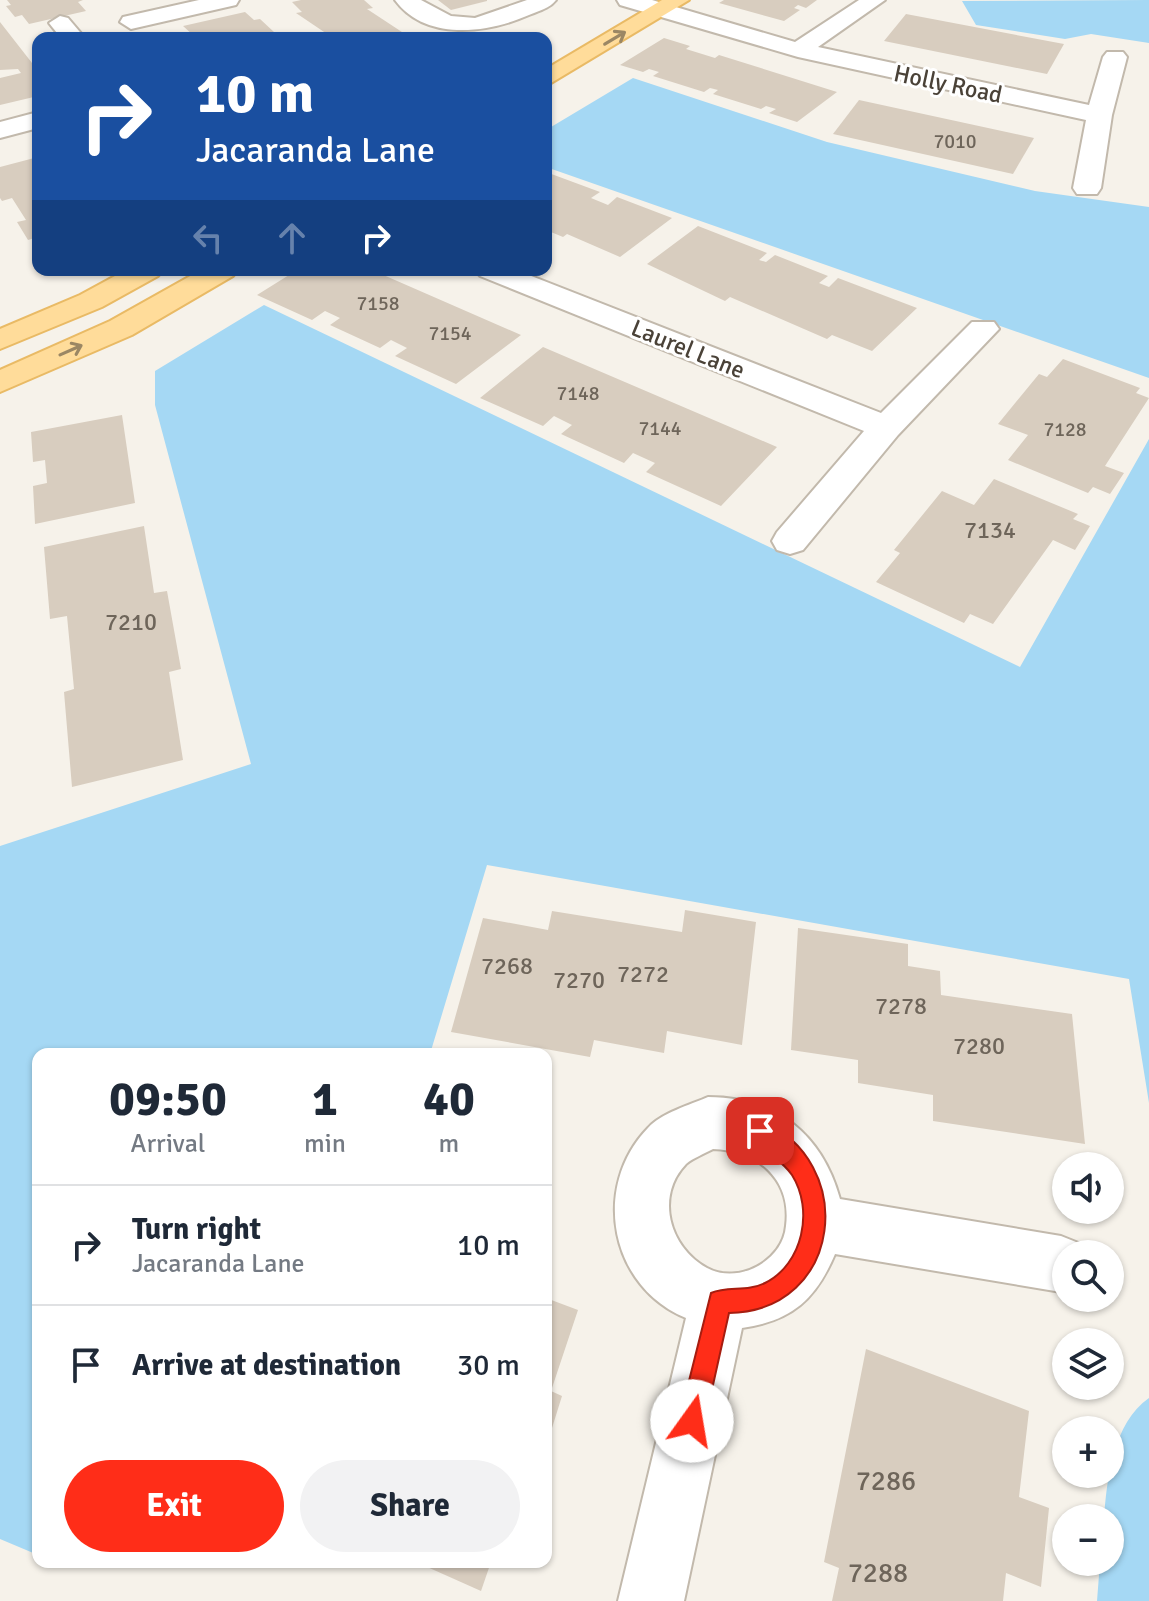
<!DOCTYPE html>
<meta charset="utf-8">
<style>
:root{--surface:#fff;--page:#f2f2f3;--text:#1f2937;--muted:#747a83;--line:#e0e1e3;--accent:#ff2d18}
body{margin:0;font-family:Signika,sans-serif;background:var(--page);color:var(--text);height:100vh;display:flex;flex-direction:column;font-size:30px;white-space:nowrap}
*{box-sizing:border-box;margin:0}
p{font-size:26px;color:var(--muted)}
.icon{flex:none;width:44px;height:44px;fill:none;stroke:currentColor;stroke-width:2;stroke-linecap:round;stroke-linejoin:round}
.map{position:relative;flex:1;overflow:hidden}
.sheet{position:absolute;left:32px;top:1048px;width:520px;height:520px;display:flex;flex-direction:column;background:var(--surface);border-radius:16px;box-shadow:0 2px 6px #0004}
.sheet>*{flex:none}
.guide{position:absolute;left:32px;top:32px;width:520px;height:244px;border-radius:16px;box-shadow:0 2px 6px #0004;background:#1a4fa0;color:#fff;overflow:hidden}
.fabs{position:absolute;left:1052px;top:1152px;display:grid;gap:16px}
.fabs a{display:grid;place-items:center;width:72px;height:72px;border-radius:50%;background:var(--surface);box-shadow:0 2px 6px #0004;font-size:40px}
.pin{position:absolute;display:grid;place-items:center;width:68px;height:68px;color:#fff;margin:-34px;border-radius:16px;box-shadow:0 4px 12px #0006}
.me{position:absolute;width:88px;margin:-44px;rotate:13deg;stroke-linejoin:round;filter:drop-shadow(0 0 6px #0008)}
.turn{display:flex;align-items:center;gap:28px;height:168px;padding:0 32px;font-size:36px}
.turn .icon{width:104px;height:104px;stroke-width:2.5}
.turn b{display:block;font-size:56px;line-height:68px}
.lanes{display:flex;align-items:center;height:76px;padding:0 32px;background:#0003;justify-content:center;gap:40px;direction:ltr}
.lanes .off{opacity:.35}
.eta{display:flex;justify-content:space-evenly;align-items:center;height:136px;text-align:center}
.eta b{font-size:48px;font-weight:700;line-height:56px}
.action{display:flex;gap:16px;margin-top:auto;padding:16px 32px}
.action a{flex:1;height:92px;border-radius:48px;background:var(--accent);color:#fff;font-size:32px;font-weight:700;line-height:92px;text-align:center}
.action a+a{background:var(--page);color:var(--text)}
ul{padding:0;list-style:none}
li{display:flex;align-items:center;gap:24px;height:120px;padding:0 32px;border-top:2px solid var(--line)}
li div{flex:1}
li b{display:block;font-size:30px}
li em{font-style:normal}
.map>svg:first-child{display:block}
</style>
<div class="map">
<svg width="1149" height="1601" viewBox="0 0 1149 1601">
<rect width="100%" height="100%" fill="#f6f2ea"/>
<g fill="#a5d8f4">
<path d="M1149 0V43L1091 34 1065 39 976 25 962 1Z"/>
<path d="M633 78 827 142 1035 191 1149 207V378L546 167V130Z"/>
<path d="M264 305 1020 667 1149 439V1103L1129 979 487 865 430 1054H38V1555L0 1539V846L251 764 155 405V371Z"/>
<path d="M1149 1398V1601H1097L1100 1562H1110V1518H1104C1107 1479 1113 1423 1149 1398Z"/>
</g>
<g fill="#d8cdbf">
<path d="M7 0H83L78 2 86 11 29 24 22 15 15 17 6 6 11 5Z"/>
<path d="M301 0H364L373 8 367 9 405 34 399 35 403 38H333L296 13 302 12 292 2Z"/>
<path d="M438 0H487V1L451 10Z"/>
<path d="M724 0H817L806 8 798 5 794 8 800 10 784 21 719 3Z"/>
<path d="M245 12 254 20 260 19 274 32 267 34 272 38H187L193 35 183 26Z"/>
<path d="M906 14 1064 44 1047 74 884 41Z"/>
<path d="M0 22 32 63 38 62V96L0 105V78L21 73 18 69 0 70Z"/>
<path d="M664 38 690 46 686 49 715 58 719 55 837 92 797 122 769 113 776 109 766 106 761 109 713 94 718 90 710 88 704 92 653 76 659 72 649 69 643 72 620 65Z"/>
<path d="M859 100 1034 138 1013 174 833 134Z"/>
<path d="M38 157V237L28 240 17 222 26 220 12 198 2 201 0 198V167Z"/>
<path d="M546 172 600 192 591 198 608 205 617 197 672 218 620 257 567 234 563 237 546 230Z"/>
<path d="M698 226 767 253 759 260 766 262 775 255 828 276 819 283 829 287 838 278 917 308 872 351 832 335 827 339 730 297 725 301 647 264Z"/>
<path d="M297 270H372L521 335 456 384 395 356 407 348 391 340 380 348 330 325 340 318 325 311 312 320 257 295Z"/>
<path d="M543 347 777 447 721 506 646 472 655 463 633 453 624 463 561 434 572 425 554 416 543 426 480 398Z"/>
<path d="M1063 359 1140 388 1136 393 1149 398 1105 466 1124 473 1110 494 1093 487 1088 493 1008 460 1028 435 998 424 1039 374 1047 377Z"/>
<path d="M122 415 135 503 35 524 33 486 47 483 45 460 33 462 31 432Z"/>
<path d="M994 479 1078 514 1073 519 1090 526 1075 550 1053 540 993 624 970 614 964 623 876 582 900 553 894 550 942 491 974 505Z"/>
<path d="M144 526 154 593 167 591 181 669 169 672 183 760 72 787 64 692 74 689 67 616 50 619 44 547Z"/>
<path d="M685 910 756 922 742 1045 667 1031 664 1053 594 1040 590 1057 451 1032 483 918 548 930 552 911 682 932Z"/>
<path d="M798 928 908 944V966L940 971 941 995 1072 1014 1085 1144 933 1121V1095L858 1083V1060L791 1050Z"/>
<path d="M546 1298 578 1310 551 1391 562 1396 547 1444Z"/>
<path d="M866 1349 1029 1411 1019 1497 1049 1508 1041 1587 1006 1573 1003 1601H832L839 1568 824 1562Z"/>
<path d="M416 1562H491L481 1591Z"/>
</g>
<g fill="none" stroke-linecap="round" stroke-linejoin="round">
<defs>
<g id="minor">
<path d="M199 0H239L236 5 131 29 120 22 123 17Z"/>
<path d="M395 0H421L451 16 475 18 527 0H556C550 8 539 11 529 15 488 33 426 42 395 0Z"/>
<path d="M617 0H652L795 42 859 0H885L818 47 1089 105 1103 57 1107 52H1123L1127 57 1112 115 1101 188 1097 194H1077L1073 188 1086 120 798 57 620 5Z"/>
<path d="M60 16 68 18 85 38H61L49 23Z"/>
<path d="M38 112V128L0 138V122Z"/>
<path d="M475 270H516L881 413 972 322H994L999 329 898 435 803 550 790 554 777 550 772 541 777 532 864 431 480 276Z"/>
<path d="M708 1097C776 1097 822 1134 840 1199L1061 1236 1081 1244 1085 1254H1066V1290L1061 1292 835 1254C816 1299 792 1321 742 1328L684 1601H618L686 1318C610 1287 591 1187 648 1128 661 1113 690 1105 708 1097ZM713 1149C757 1150 792 1179 786 1226 783 1261 738 1285 707 1268 669 1247 655 1196 686 1164 693 1158 704 1154 713 1149Z"/>
</g>
<g id="major">
<path d="M662 0H689L546 86V69Z"/>
<path d="M126 270H163L158 276 102 307 0 349V329L80 295Z"/>
<path d="M201 270H238L233 276 132 335 0 392V370L110 321Z"/>
</g>
</defs>
<use href="#minor" stroke="#c2b9ac" stroke-width="4"/>
<use href="#major" stroke="#e9ba65" stroke-width="4"/>
<use href="#minor" fill="#fff" fill-rule="evenodd"/>
<use href="#major" fill="#ffdc9a" fill-rule="evenodd"/>
</g>
<defs><path id="oneway-shaft" d="M-6 0H5M1.5-3L5.5 0L1.5 3" fill="none" stroke-width="1.6" stroke-linecap="round" stroke-linejoin="round" transform="scale(2)"/></defs>
<g stroke="#9b8764">
<use href="#oneway-shaft" transform="translate(615 38) rotate(-31)"/>
<use href="#oneway-shaft" transform="translate(71 350) rotate(-24)"/>
</g>
<path fill="#ff2d18" stroke="#a61d10" stroke-width="2" d="M760 1120C859 1161 843 1311 729 1313L705 1421 701 1430 692 1434 683 1430 679 1421 711 1293C728 1286 747 1292 765 1283 803 1264 814 1210 792 1175 781 1158 756 1148 749 1131L752 1124Z"/>
<g text-anchor="middle" stroke-width="6" stroke-linejoin="round" paint-order="stroke">
<g font-size="20" fill="#6e655a">
<text x="955" y="148">7010</text>
<text x="378" y="310">7158</text>
<text x="450" y="340">7154</text>
<text x="578" y="400">7148</text>
<text x="660" y="435">7144</text>
<text x="1065" y="436">7128</text>
</g>
<g font-size="24" fill="#4a4238" stroke="#fff">
<text transform="translate(948 84) rotate(12)" y="8">Holly Road</text>
<text transform="translate(688 349) rotate(22)" y="8">Laurel Lane</text>
</g>
<g font-size="24" fill="#6e655a">
<text x="990" y="538">7134</text>
<text x="131" y="630">7210</text>
<text x="507" y="974">7268</text>
<text x="643" y="982">7272</text>
<text x="579" y="988">7270</text>
<text x="901" y="1014">7278</text>
<text x="979" y="1054">7280</text>
</g>
<g font-size="28" fill="#6e655a">
<text x="886" y="1490">7286</text>
<text x="878" y="1582">7288</text>
</g>
</g>
</svg>
<div class="fabs">
<a><svg class="icon" aria-label="sound" viewBox="0 0 24 24"><path d="M4 9h4l5-4v14l-5-4H4zM17 9q2 3 0 6"/></svg></a>
<a><svg class="icon" aria-label="search" viewBox="0 0 24 24"><circle cx="10" cy="10" r="6"/><path d="M15 15l6 6"/></svg></a>
<a><svg class="icon" aria-label="layers" viewBox="0 0 24 24"><path d="M12 4l9 5-9 5-9-5zM3 14l9 5 9-5"/></svg></a>
<a>+</a>
<a>−</a>
</div>
<div class="pin" style="left:760px;top:1131px;background:#d93025"><svg class="icon" aria-label="arrive" viewBox="0 0 24 24"><path d="M6 21V4h12l-3 4 3 4H6"/></svg></div>
<svg class="me" style="left:692px;top:1421px" viewBox="-20 -20 40 40"><circle r="19" fill="#fff"/><path d="M0-13L10 11 0 6-10 11z" fill="#ff2d18"/></svg>
<div class="guide">
<div class="turn"><svg class="icon" aria-label="right" viewBox="0 0 24 24"><path d="M7 20v-9h11M14 6l5 5-5 5"/></svg><div><b>10 m</b>Jacaranda Lane</div></div>
<div class="lanes"><svg class="icon off" aria-label="left" viewBox="0 0 24 24"><path d="M17 20v-9H6M10 6l-5 5 5 5"/></svg><svg class="icon off" aria-label="ahead" viewBox="0 0 24 24"><path d="M12 20V5M6 11l6-6 6 6"/></svg><svg class="icon" aria-label="right" viewBox="0 0 24 24"><path d="M7 20v-9h11M14 6l5 5-5 5"/></svg></div>
</div>
<section class="sheet">
<div class="eta">
<div><b>09:50</b><p>Arrival</p></div>
<div><b>1</b><p>min</p></div>
<div><b>40</b><p>m</p></div>
</div>
<ul>
<li><svg class="icon" aria-label="right" viewBox="0 0 24 24"><path d="M7 20v-9h11M14 6l5 5-5 5"/></svg><div><b>Turn right</b><p>Jacaranda Lane</p></div><em>10 m</em></li>
<li><svg class="icon" aria-label="arrive" viewBox="0 0 24 24"><path d="M6 21V4h12l-3 4 3 4H6"/></svg><div><b>Arrive at destination</b></div><em>30 m</em></li>
</ul>
<div class="action"><a>Exit</a><a>Share</a></div>
</section>
</div>
